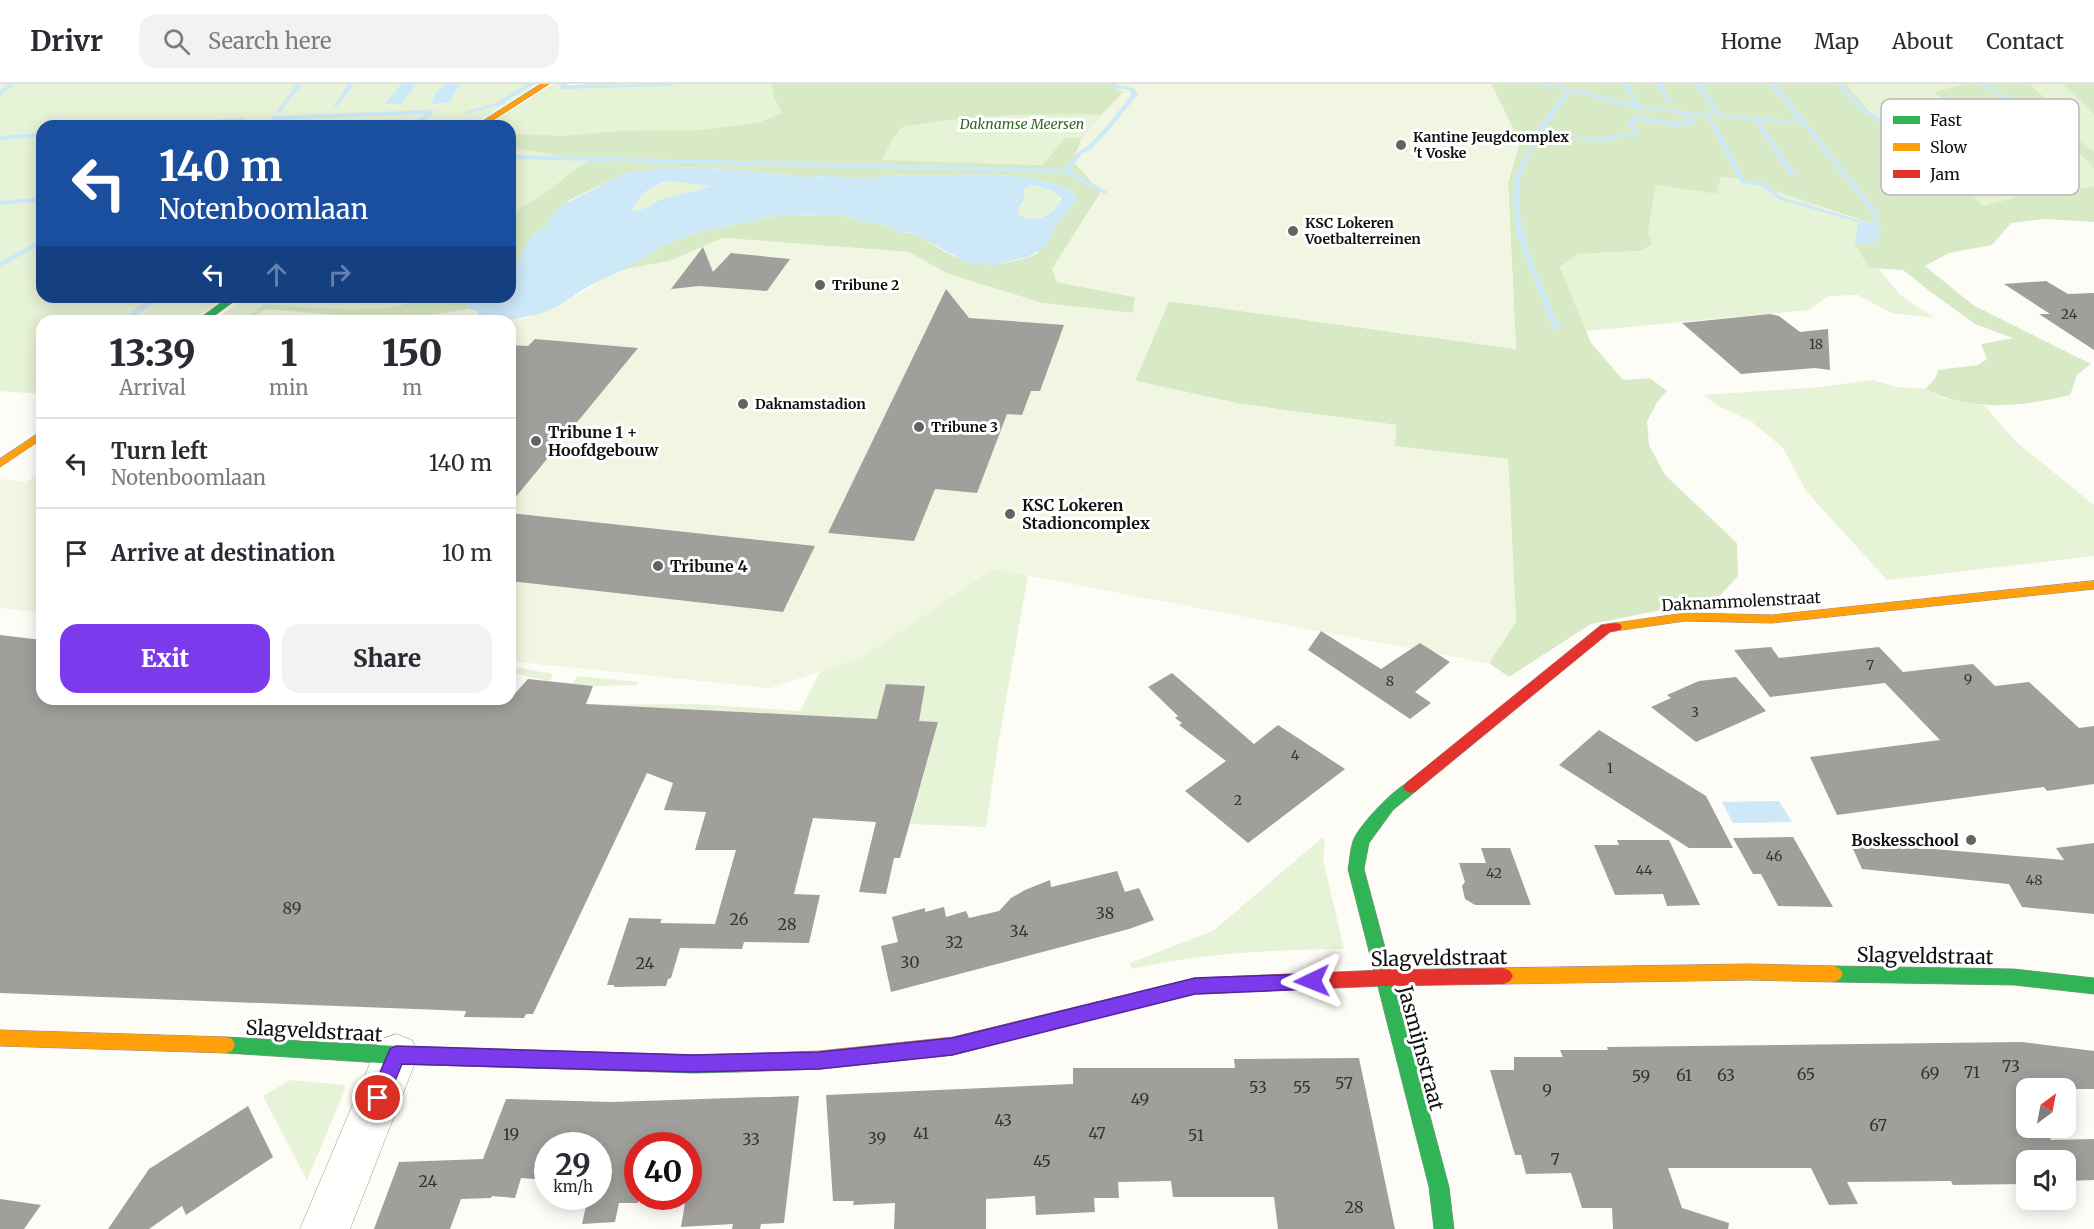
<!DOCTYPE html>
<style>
:root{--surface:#fff;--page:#f2f2f3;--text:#2b2b33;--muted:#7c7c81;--line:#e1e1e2;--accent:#7c3aed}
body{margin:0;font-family:Merriweather,serif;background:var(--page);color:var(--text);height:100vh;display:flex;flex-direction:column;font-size:22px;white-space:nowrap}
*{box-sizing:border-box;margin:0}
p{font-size:20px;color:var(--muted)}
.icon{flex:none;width:33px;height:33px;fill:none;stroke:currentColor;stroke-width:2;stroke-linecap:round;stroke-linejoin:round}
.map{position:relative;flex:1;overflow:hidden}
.details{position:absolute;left:36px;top:231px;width:480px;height:390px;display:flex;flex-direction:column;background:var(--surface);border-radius:18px;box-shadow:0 3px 15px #0003}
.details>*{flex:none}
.guide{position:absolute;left:36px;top:36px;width:480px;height:183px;border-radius:18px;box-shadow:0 3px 15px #0003;background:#1a4fa0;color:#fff;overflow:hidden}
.needle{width:39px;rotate:32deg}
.controls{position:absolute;left:2016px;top:994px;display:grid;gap:12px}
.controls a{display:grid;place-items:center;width:60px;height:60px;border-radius:12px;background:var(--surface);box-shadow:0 3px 15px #0003;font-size:30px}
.speed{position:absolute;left:534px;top:1048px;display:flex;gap:12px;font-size:30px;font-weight:700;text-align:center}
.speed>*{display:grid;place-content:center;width:78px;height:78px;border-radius:50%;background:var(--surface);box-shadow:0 3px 15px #0003;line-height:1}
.speed small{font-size:15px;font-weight:400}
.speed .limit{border:9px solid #d22;background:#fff;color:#111}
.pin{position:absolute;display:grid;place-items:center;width:51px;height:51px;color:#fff;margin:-26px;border:3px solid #fff;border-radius:50%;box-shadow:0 2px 6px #0007}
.me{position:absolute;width:66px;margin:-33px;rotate:268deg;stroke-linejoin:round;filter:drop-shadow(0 0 4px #0008)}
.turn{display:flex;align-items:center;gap:21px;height:126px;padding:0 24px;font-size:27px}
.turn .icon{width:78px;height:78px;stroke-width:2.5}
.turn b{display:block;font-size:42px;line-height:51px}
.lanes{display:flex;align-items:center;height:57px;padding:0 24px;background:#0003;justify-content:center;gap:30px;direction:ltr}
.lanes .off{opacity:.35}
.eta{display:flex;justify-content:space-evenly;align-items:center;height:102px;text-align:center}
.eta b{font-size:36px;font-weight:800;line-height:42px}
.cta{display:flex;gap:12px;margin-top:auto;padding:12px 24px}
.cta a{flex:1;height:69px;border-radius:18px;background:var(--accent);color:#fff;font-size:24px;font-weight:800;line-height:69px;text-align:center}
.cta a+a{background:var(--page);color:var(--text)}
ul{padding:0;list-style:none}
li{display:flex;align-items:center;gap:18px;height:90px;padding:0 24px;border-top:2px solid var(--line)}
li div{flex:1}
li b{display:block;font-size:22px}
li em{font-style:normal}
header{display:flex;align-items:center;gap:36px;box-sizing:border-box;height:84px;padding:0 30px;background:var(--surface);border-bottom:2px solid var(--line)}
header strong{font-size:28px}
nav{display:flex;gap:33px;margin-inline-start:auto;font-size:21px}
.search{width:420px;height:54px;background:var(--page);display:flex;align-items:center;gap:15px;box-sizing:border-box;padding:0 21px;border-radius:18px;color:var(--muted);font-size:22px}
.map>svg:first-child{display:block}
</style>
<header>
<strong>Drivr</strong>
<div class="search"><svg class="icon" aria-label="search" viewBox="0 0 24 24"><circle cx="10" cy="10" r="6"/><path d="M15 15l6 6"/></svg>Search here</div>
<nav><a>Home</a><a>Map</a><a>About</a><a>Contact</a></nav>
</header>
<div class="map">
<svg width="2094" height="1145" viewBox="0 0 2094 1145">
<rect width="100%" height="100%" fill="#fdfcf7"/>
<g fill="#e7f3d7">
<path d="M0 0H538L471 42H42V213H226L192 237H42V310L0 307Z"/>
<path d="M553 0H563L556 4H575L584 0H1146L1117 90 1065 54 1042 81 740 73 568 90 556 102 510 131V42H486Z"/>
<path d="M1789 0H2094V109L1961 141Z"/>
<path d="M1721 93 1737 94 1859 136 1854 159 1869 184 1879 185 1900 211 1935 234 1891 229 1858 211 1828 212 1809 226 1586 247 1560 183 1578 170 1639 167 1648 148 1656 101 1717 110Z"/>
<path d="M675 96 712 102 659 116 649 123 631 128C640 110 654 99 675 96Z"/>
<path d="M1029 101 1043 103 1058 111 1060 118C1051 131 1028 142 1017 127L1024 118 1023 107Z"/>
<path d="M247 213H424C387 234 307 222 264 220L248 233 222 231Z"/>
<path d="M1872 296 1896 303 1925 305 1943 314 1985 322 2015 357 2094 421V472L1887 496 1806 407 1783 364 1751 337 1718 322 1703 311 1821 303Z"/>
<path d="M1395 353V361L1489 579 1028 491 998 661 986 743 910 740 938 638 586 621 696 620 800 627 834 561 953 486Z"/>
<path d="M510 582 553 590 550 597 510 589Z"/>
<path d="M578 592 638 598 637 601 594 602 572 600Z"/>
<path d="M1322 754 1325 756 1323 775 1344 865C1272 866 1202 869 1132 885L1130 879 1213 847Z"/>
<path d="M290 996 345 1001 344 1008 307 1096 263 1012Z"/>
</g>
<g fill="#d8eac5">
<path d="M772 0H1118L1116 6 1124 7 1101 31C1032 29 970 31 902 43L892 56 882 76 1042 81 1065 54H1082L1073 77 1101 108 1052 185 1057 198 1135 213 1133 229 1042 219 948 190 908 168 723 154 670 177 630 184 613 190 666 160 703 147 776 132 843 131 861 137 886 141 904 149H912C947 167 965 187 1009 178 1017 176 1032 174 1038 168 1053 153 1058 129 1076 118L1074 108C1017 80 949 95 889 91L870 96 863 93 849 95 833 92 800 93 735 85 670 83 622 90 570 116 555 130 549 140 530 153 520 174 510 187V131L555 102 568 90 588 77 510 63V54L516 50 564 52 621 47 699 46 758 39 782 29 774 14Z"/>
<path d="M1491 0H1846L1878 38 1903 40 1983 122 2035 108 2094 103V138L2046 135 2011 139 1992 161 1949 169 1925 182 1973 221 2091 280 2077 291 2070 311C2022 323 1970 328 1925 305L1935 295 1938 286 1978 281 1987 275 1981 260 2013 254 1975 240 1932 209 1903 186 1869 184 1854 159 1875 161 1881 143 1737 94 1721 93 1717 110 1656 101 1648 148 1652 161 1639 167 1578 170 1560 183 1591 259 1623 296 1650 294 1667 307 1657 318 1647 338 1649 361 1665 391 1737 459 1738 492 1717 515 1591 540 1509 593 1489 579 1516 538 1508 376 1395 362 1396 341 1241 320 1135 297 1169 217 1516 265 1508 99 1520 58Z"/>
<path d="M1966 0H2030L2064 32 2066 46 2094 68V85L2059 46 1974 40 1934 8Z"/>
<path d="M2063 0H2094V30Z"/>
<path d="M424 213H467L469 225 416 237H242L264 220C307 222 387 234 424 213Z"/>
</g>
<g fill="#f0f6e1">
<path d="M1118 0H1491L1520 58 1508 99 1516 265 1169 217 1135 297 1241 320 1396 341 1395 362 1508 375 1516 538 1489 579 993 485 861 574 770 604 510 577V237H247L265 225 398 236 469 225 510 236 526 234 557 223 613 190 630 184 670 177 723 154 908 168 948 190 1042 219 1133 229 1135 213 1057 198 1052 185 1101 109 1073 77 1082 54 1124 7 1116 6Z"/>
<path d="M42 387V528L0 524V395L26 398Z"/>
</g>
<g fill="#cde8f7" fill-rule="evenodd">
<path d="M402 0H416L402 20H384Z"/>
<path d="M446 0H460L450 18 431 20 436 8Z"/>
<path d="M670 83 735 85 800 93 833 92 849 95 863 93 870 96 889 91C949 95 1017 80 1074 108L1077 116 1064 130 1045 163 1028 173 994 181 968 179 912 149 898 148 886 141 861 137 843 131 776 132 703 147 666 160 632 181 587 203 557 223 539 230 510 236 479 231 478 228 469 225 467 213H510V187L520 174 530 153 549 140 550 134 555 130 554 127 563 121 622 90ZM668 97 712 102 659 116 649 123 631 128C640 111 648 103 668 97ZM1029 101C1040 102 1055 106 1061 115 1056 131 1027 143 1017 127L1025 115 1023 107Z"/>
<path d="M1859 136 1881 143 1876 161 1854 159Z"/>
<path d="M1779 717 1792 738 1733 739 1722 718Z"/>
</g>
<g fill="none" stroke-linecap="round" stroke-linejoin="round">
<g fill="#cde8f7" fill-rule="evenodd">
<path d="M9 0H15L0 12V7Z"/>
<path d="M296 0H302L280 29H276Z"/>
<path d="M348 0H354L337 23H333Z"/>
<path d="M527 0H534L499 21 468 30 465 28 495 19Z"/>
<path d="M561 0H567L566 1 674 0 671 2 562 5 559 3Z"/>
<path d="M1112 0 1134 4 1138 10 1111 44 1092 64 1082 70 1069 86 1106 107 1107 108 1104 110 1065 89 510 75V71L1064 85 1078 68 1088 62 1107 42 1132 10 1130 6 1112 4Z"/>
<path d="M1540 0H1549L1635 20 1622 0H1628L1641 22 1710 30 1745 96 1766 99 1782 113 1862 137 1857 138 1778 115 1762 102 1741 99 1706 32 1688 30 1687 33 1694 35 1697 40 1679 43 1635 36 1633 38 1639 50 1606 57 1572 56 1571 55 1574 53H1606L1634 48 1627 38 1634 32 1672 38 1691 39 1681 34V32L1684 30 1639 25 1571 8C1553 31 1534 59 1523 86 1506 132 1543 201 1560 244L1553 246 1516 149 1513 107 1517 87 1545 34 1566 7Z"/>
<path d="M1656 0H1662L1672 19H1668Z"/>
<path d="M1695 0H1701L1720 30 1799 37 1770 0H1776L1879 130 1877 142 1872 141 1874 131 1802 40 1760 37 1796 92 1793 94 1790 92 1754 36 1716 32Z"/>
<path d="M1836 0H1842L1866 26 1890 39H1973L1943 13 1948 12 1980 39H2011V41L2009 42H1992L2013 57 2008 58 1985 42H1957L1996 70 1997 71 1994 73 1950 42 1890 43 1886 46 1958 112 1953 113 1881 47V45L1885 41 1862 28Z"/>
<path d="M1978 0H1985L2043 33 2038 34Z"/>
<path d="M432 26 434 29 415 42H408L426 30 273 36 270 34 273 32Z"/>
<path d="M243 34 244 35 241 37 174 42H150L153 40Z"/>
<path d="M42 49V53L0 56V52Z"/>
<path d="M42 113V117L0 121V117Z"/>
<path d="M42 155V160L0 183V178Z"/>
<path d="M153 213H162L128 237H119Z"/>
<path d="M39 289H42V295L34 297 33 295Z"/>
</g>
</g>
<g fill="#a19f9c">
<path d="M703 163 713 188 731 169 790 175 767 207 699 202 671 205Z"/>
<path d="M2046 197 2068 210 2094 209V266L2039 230H2050L2004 200Z"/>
<path d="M946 205 969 234 1064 241 1040 307H1031L1022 331 1007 330 977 409 935 405 914 457 828 449Z"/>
<path d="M1770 230 1779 232 1800 248 1828 245 1830 286 1815 284 1741 290 1682 239Z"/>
<path d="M535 255 638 264 510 420V261L528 262Z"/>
<path d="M510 429 815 462 783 528 510 497Z"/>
<path d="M1321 547 1381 585 1420 559 1450 578 1415 608 1431 619 1410 635 1308 566Z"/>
<path d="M0 551 42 556V615H510L528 595 593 602 586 620 877 635 886 600 925 602 919 637 938 638 900 774H894L886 810 859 808 876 738 813 734 794 810 820 811 809 859 744 858 742 865 680 864 671 894 668 895 666 902 614 903V901H607L629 834 662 835 660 839 715 840 736 766H695L706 728 664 726 673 699 647 689 533 930H526L524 934 464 933 466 927 0 909Z"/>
<path d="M1771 563 1779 574 1879 563 1903 588 1973 580 1995 602 2029 598 2079 644 2094 642V700L2047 707 2044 703 1837 731 1810 673 1940 656 1885 599 1770 613 1734 566Z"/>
<path d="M1172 589 1254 660 1278 641 1345 685 1248 759 1185 707 1226 677 1179 641 1182 639 1175 634 1178 632 1148 603Z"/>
<path d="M1736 593 1766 627 1696 658 1651 623 1671 614 1667 611 1699 597Z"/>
<path d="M1599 646 1706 712 1733 764H1689L1559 681Z"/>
<path d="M1793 753 1833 823 1778 822 1761 790H1753L1733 754Z"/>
<path d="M1617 756H1669L1700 821 1667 822 1663 810 1615 811 1594 761H1619Z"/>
<path d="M1850 758 2064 776 2056 764 2094 759V830L2022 823 2009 800 1862 785Z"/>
<path d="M1481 764H1510L1531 821H1475L1465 815 1462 802 1465 798 1459 779H1486Z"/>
<path d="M1117 787 1125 808 1139 804 1154 836 1129 845 891 908 881 862 898 858 892 833 925 824V828L944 823 946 833 966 827 969 834 999 827 1011 814 1025 806 1050 796 1051 803Z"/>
<path d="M2022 958 2094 967V1005H2017L2026 1019V1044H2043L2051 1056 2094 1055V1096L2066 1097V1077H2026V1098L2021 1099 2022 1100 1953 1101 1951 1097 1847 1098 1858 1120 1829 1121 1811 1084H1668L1682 1124 1729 1139 1728 1145H1613L1612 1124H1582L1571 1089 1526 1090 1521 1071H1515L1490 986H1514V973H1563L1560 966H1608L1607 963Z"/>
<path d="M1359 974 1395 1145H1278L1274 1113H1173L1171 1097 1118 1098 1119 1114H1094L1095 1128 1036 1131 1035 1112 986 1115V1145H894L895 1119 853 1121 854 1117H833L826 1011 1073 1000V984H1235L1234 975Z"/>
<path d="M799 1012 784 1139 761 1140 760 1145H732L733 1140 681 1143 686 1113H688V1062H638V1119H619L615 1138 582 1140 588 1113H598V1062H548V1096L521 1094 515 1114 492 1112 491 1114 461 1115 450 1145H374L399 1078 483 1075 506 1015 610 1018Z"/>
<path d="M248 1022 273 1073 186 1131 182 1122 149 1145H108L149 1085Z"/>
<path d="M0 1115 41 1121 24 1145H0Z"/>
</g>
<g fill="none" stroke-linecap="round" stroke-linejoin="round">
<defs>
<path id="street" d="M396 950 412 956 418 971 350 1145H300L380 956Z"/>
<g id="fast">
<path d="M229 213H240L207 237H196Z"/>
<path d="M1411 697 1416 699 1419 703 1416 707 1393 726 1369 759 1364 785 1449 1103 1454 1145H1434L1429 1103 1348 785C1350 776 1350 766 1353 757 1358 742 1396 702 1411 697Z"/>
<path d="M1834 882 2014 885 2094 894V910L2014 901 1834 898 1828 895 1825 890 1828 885Z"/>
<path d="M226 953 396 962 693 971 738 970 744 973 747 979 744 985 738 988 693 989 396 980 226 969 220 967 217 961 220 955Z"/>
</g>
<g id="slow">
<path d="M541 0H549L484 42H475Z"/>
<path d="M42 347V355L0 383V375Z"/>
<path d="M2094 497V505L1772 539 1685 537 1615 547 1608 543 1615 539 1685 529 1772 531Z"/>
<path d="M1749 880 1834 882 1840 885 1843 890 1840 895 1834 898 1749 896 1504 900 1498 897 1495 892 1498 887 1504 884Z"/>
<path d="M1097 918 1103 920 1106 926 1103 932 1097 934 953 971 819 985 738 988 732 985 729 979 732 973 738 970 819 967 953 953Z"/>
<path d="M0 946 226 953 232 955 235 961 232 967 226 969 0 962Z"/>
</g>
<g id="jam">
<path d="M1615 539 1620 540 1622 543 1620 546 1610 548 1416 707 1411 709 1406 707 1403 703 1406 699 1601 541Z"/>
<path d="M1504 884 1510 887 1513 892 1510 897 1504 900 1383 902 1195 910 1097 934 1091 932 1088 926 1091 920 1097 918 1195 894 1383 886Z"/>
</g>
</defs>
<use href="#street" stroke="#979795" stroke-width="1"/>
<use href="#fast" stroke="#8e8d8b" stroke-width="1"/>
<use href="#slow" stroke="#8e8d8b" stroke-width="1"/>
<use href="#jam" stroke="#8e8d8b" stroke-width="1"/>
<use href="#street" fill="#fffffe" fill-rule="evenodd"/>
<use href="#fast" fill="#30b455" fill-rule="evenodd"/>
<use href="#slow" fill="#ff9f0a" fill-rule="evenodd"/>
<use href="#jam" fill="#e5322d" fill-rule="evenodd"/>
</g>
<path fill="#7c3aed" stroke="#51269a" stroke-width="1.5" d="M1312 890 1318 892 1321 897 1318 903 1312 905 1195 910 952 971 819 985 693 988 402 980 385 1021 378 1023 371 1021 369 1014 390 965 396 962 693 971 819 968 952 954 1195 894Z"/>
<g fill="#646362" stroke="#fff" stroke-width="2">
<circle cx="1401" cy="61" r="6"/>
<circle cx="1293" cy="147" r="6"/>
<circle cx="820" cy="201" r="6"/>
<circle cx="743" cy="320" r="6"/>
<circle cx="919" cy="343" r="6"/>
<circle cx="536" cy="357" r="6"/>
<circle cx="1010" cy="430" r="6"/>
<circle cx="658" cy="482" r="6"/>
<circle cx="1971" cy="756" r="6"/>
</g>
<g text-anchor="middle" stroke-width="6" stroke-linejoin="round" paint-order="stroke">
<g font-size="14" font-style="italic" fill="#2f6b1f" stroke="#fff">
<text x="1022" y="45">Daknamse Meersen</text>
</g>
<g font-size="14" font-weight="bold" fill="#111" stroke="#fff" text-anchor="start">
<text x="1413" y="58">Kantine Jeugdcomplex<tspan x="1413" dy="16">'t Voske</tspan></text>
<text x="1305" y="144">KSC Lokeren<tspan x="1305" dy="16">Voetbalterreinen</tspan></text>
<text x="832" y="206">Tribune 2</text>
<text x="755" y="325">Daknamstadion</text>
<text x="931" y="348">Tribune 3</text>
</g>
<g font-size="14" fill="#353434">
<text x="2069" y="235">24</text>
<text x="1816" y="265">18</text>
<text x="1870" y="586">7</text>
<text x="1968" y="600">9</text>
<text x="1390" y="602">8</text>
<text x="1695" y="633">3</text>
<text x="1295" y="676">4</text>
<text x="1610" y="689">1</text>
<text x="1238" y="721">2</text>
<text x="1774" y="777">46</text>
<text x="1644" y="791">44</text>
<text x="1494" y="794">42</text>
<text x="2034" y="801">48</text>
</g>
<g font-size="16" font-weight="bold" fill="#111" stroke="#fff" text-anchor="start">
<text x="548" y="354">Tribune 1 +<tspan x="548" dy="18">Hoofdgebouw</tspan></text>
<text x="1022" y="427">KSC Lokeren<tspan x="1022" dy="18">Stadioncomplex</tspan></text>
<text x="670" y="488">Tribune 4</text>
<text x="1959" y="762" text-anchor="end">Boskesschool</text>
</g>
<g font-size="16" fill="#111" stroke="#fff">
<text transform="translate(1741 517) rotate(-3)" y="6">Daknammolenstraat</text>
</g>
<g font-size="16" fill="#353434">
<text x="292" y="830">89</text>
<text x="1105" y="835">38</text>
<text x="739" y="841">26</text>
<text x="787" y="846">28</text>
<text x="1019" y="853">34</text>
<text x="954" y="864">32</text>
<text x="910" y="884">30</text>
<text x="645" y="885">24</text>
<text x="2011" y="988">73</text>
<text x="1972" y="994">71</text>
<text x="1930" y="995">69</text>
<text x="1806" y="996">65</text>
<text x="1684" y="997">61</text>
<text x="1726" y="997">63</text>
<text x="1641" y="998">59</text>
<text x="1344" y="1005">57</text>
<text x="1258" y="1009">53</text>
<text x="1302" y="1009">55</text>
<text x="1547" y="1012">9</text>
<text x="1140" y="1021">49</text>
<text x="1003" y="1042">43</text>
<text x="1878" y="1047">67</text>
<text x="921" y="1055">41</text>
<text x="1097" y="1055">47</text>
<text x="511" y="1056">19</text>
<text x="1196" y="1057">51</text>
<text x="877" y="1060">39</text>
<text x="751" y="1061">33</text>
<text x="1555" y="1081">7</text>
<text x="1042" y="1083">45</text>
<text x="428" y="1103">24</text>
<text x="1354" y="1129">28</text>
</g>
<g font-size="20" fill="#111" stroke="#fff">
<text transform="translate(1925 872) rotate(1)" y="7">Slagveldstraat</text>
<text transform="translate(1439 874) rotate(-1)" y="7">Slagveldstraat</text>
<text transform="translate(314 947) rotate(3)" y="7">Slagveldstraat</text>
<text transform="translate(1421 964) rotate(75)" y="7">Jasmijnstraat</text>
</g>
</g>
<rect x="1881" y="15" width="198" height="96" rx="9" fill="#fff" stroke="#b8b8b8" stroke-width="1.5"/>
<rect x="1893" y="32" width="27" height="8" fill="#30b455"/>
<rect x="1893" y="59" width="27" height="8" fill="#ff9f0a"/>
<rect x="1893" y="86" width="27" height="8" fill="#e5322d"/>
<g font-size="16" fill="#111">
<text x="1930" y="42">Fast</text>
<text x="1930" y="69">Slow</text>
<text x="1930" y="96">Jam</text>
</g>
</svg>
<div class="controls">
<a><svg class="needle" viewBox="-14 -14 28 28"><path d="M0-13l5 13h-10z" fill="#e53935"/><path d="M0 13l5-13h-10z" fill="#7c7c81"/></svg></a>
<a><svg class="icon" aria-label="sound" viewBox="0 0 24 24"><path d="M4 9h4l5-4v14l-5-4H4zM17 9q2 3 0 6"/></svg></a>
</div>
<div class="speed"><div>29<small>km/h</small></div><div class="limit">40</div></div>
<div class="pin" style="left:378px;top:1014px;background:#d93025"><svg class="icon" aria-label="arrive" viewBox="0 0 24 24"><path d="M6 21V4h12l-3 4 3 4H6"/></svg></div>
<svg class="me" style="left:1312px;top:897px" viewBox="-20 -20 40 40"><path d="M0-17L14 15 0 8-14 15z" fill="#7c3aed" stroke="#fff" stroke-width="4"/></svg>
<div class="guide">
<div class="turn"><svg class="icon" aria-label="left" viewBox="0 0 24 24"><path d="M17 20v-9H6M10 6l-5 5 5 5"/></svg><div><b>140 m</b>Notenboomlaan</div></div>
<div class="lanes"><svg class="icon" aria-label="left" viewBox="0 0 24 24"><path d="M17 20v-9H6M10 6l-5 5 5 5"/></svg><svg class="icon off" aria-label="ahead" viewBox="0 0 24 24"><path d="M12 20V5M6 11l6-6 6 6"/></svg><svg class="icon off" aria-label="right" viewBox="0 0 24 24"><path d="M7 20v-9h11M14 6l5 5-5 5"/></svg></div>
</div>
<section class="details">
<div class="eta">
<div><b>13:39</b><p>Arrival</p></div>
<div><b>1</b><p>min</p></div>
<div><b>150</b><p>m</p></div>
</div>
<ul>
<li><svg class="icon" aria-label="left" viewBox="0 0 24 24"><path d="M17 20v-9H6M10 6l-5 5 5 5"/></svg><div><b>Turn left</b><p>Notenboomlaan</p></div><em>140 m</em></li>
<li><svg class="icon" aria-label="arrive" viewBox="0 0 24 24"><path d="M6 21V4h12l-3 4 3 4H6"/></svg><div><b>Arrive at destination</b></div><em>10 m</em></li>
</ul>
<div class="cta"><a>Exit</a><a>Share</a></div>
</section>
</div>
